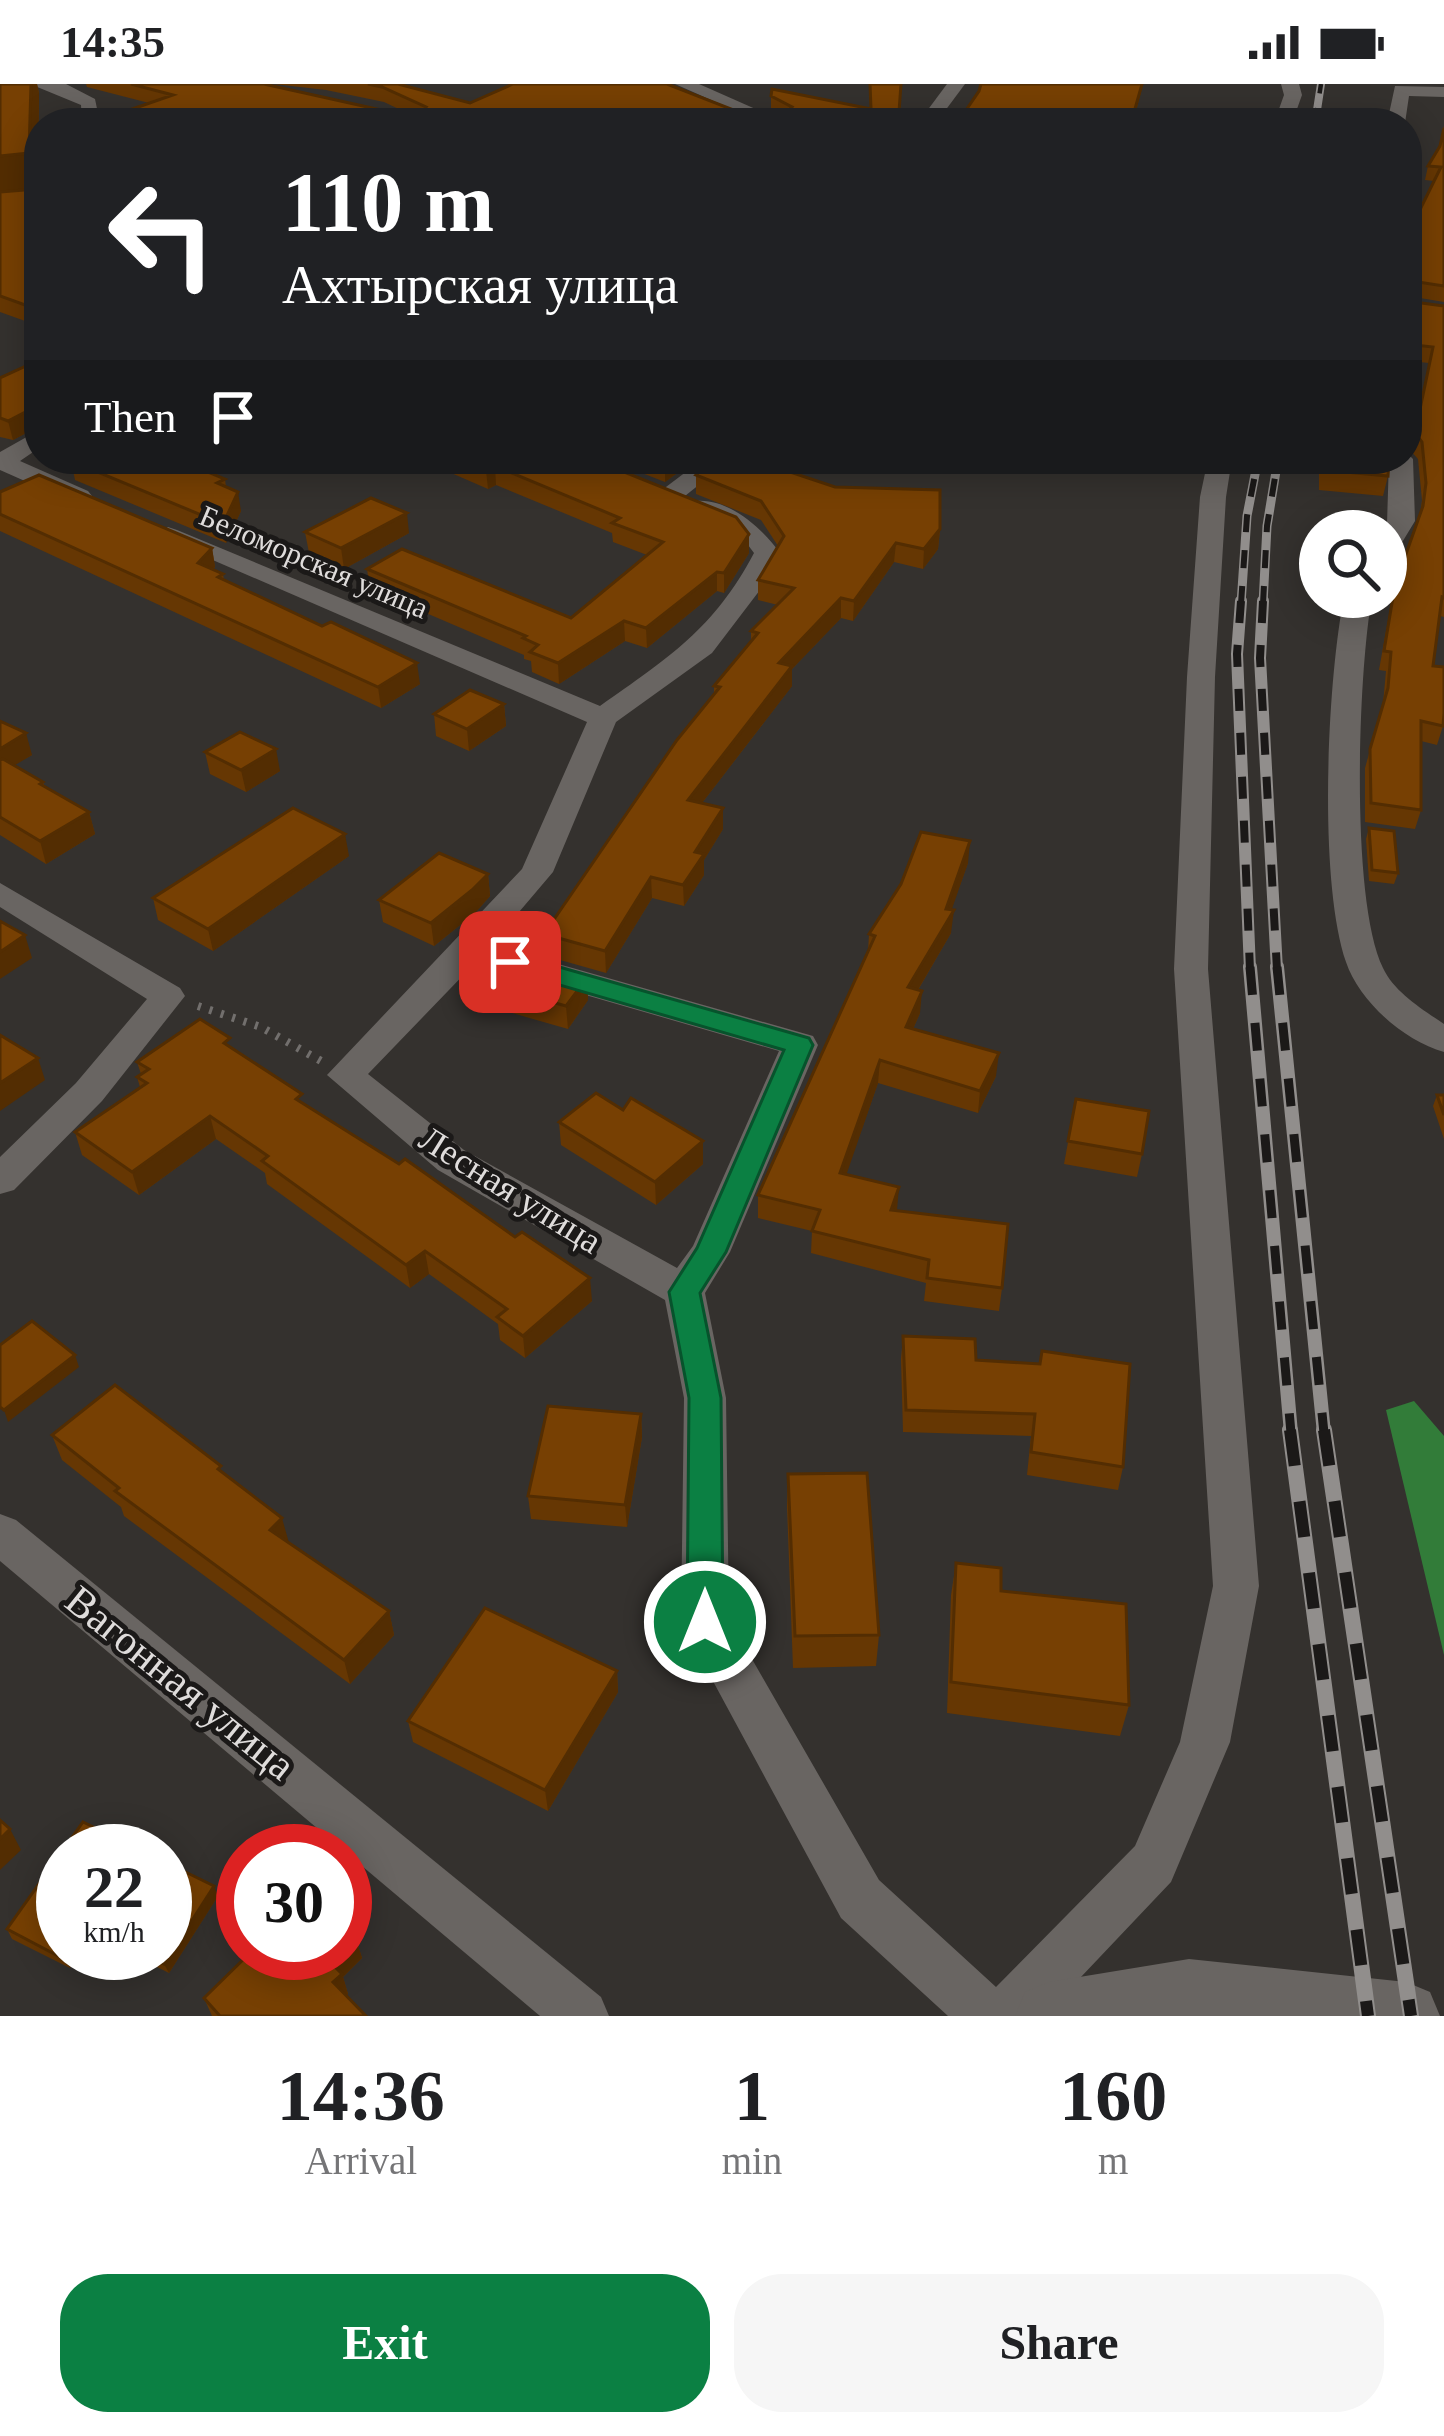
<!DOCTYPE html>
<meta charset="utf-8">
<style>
:root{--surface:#fff;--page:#f6f6f6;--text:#202124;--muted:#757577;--accent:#0b8043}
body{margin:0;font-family:"Times New Roman",serif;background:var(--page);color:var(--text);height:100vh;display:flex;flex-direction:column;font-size:45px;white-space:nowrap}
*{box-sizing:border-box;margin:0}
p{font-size:39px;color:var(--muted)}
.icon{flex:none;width:66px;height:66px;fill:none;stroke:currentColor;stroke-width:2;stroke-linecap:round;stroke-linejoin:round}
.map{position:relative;height:1932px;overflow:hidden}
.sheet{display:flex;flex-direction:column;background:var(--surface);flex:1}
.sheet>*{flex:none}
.guide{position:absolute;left:24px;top:24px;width:1398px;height:366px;border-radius:48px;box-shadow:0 6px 30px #0003;background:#202124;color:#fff;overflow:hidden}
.fabs{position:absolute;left:1299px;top:426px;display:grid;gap:24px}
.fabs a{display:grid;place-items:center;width:108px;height:108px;border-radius:50%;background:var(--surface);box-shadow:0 6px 30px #0003;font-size:60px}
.speed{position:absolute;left:36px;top:1740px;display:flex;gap:24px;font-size:60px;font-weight:700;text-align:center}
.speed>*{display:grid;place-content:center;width:156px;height:156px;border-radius:50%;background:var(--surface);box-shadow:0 6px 30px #0003;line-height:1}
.speed small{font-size:30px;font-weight:400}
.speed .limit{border:18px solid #d22;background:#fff;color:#111}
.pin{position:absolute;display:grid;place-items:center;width:102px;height:102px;color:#fff;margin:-51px;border-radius:24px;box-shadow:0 6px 18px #0006}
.me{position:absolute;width:132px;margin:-66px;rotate:0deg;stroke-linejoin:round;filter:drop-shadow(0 0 9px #0008)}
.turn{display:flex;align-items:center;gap:42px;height:252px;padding:0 60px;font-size:54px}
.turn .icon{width:156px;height:156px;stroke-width:2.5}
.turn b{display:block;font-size:84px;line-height:102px}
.then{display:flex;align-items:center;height:114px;padding:0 60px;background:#0003;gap:24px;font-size:45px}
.eta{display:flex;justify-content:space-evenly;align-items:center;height:204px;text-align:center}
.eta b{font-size:72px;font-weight:800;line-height:84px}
.cta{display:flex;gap:24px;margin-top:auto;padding:24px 60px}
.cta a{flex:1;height:138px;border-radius:48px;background:var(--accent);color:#fff;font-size:48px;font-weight:800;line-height:138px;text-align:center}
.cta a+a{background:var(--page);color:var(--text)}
.status{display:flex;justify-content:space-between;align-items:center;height:84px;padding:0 60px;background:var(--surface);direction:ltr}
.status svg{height:33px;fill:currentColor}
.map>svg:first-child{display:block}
</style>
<div class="status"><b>14:35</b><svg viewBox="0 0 49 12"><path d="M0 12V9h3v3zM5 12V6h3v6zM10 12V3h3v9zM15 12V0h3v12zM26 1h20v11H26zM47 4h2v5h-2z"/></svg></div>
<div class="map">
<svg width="1444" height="1932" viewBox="0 0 1444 1932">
<rect width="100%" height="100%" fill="#34312e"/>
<path fill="#327c39" d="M1414 1317 1444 1352V1571L1386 1326Z"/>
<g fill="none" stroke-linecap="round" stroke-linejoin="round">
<path stroke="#726f6d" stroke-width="8" stroke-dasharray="3 9" stroke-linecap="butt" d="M198 922 261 943 321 977"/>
<g fill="#696562" fill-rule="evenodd">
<path d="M30 0H66L95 15 100 39H82L81 21Z"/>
<path d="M675 0H699L787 39H763Z"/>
<path d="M947 0H965L936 39H918Z"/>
<path d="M1281 0H1299L1302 11 1292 39H1274L1284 11Z"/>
<path d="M1395 2 1444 3V13L1409 12 1405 39H1387Z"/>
<path d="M1407 217 1444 222V234L1407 229Z"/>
<path d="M39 346V364L20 377 88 407 92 412 88 417H70L0 386V368Z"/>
<path d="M1407 369 1413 375 1415 437 1395 470 1386 472 1389 375H1407Z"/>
<path d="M703 375H731L680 416H662L658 411 662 406Z"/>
<path d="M1208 375H1232L1226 413 1215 593 1208 885 1259 1502 1230 1658 1171 1798 1044 1932H948L841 1834 681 1538 684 1314 665 1216 438 1086 327 991 522 785 587 638 155 451 168 443 177 446 600 622C668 574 714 545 754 469L739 449 689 428 685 423 689 418C725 410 761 443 780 469L763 502 712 569 616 638 553 788 491 861 813 952 818 961 730 1168 705 1209 726 1314 729 1535 879 1796 996 1903 1135 1762 1180 1658 1213 1502 1174 885 1187 593 1200 413ZM475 879 779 967 693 1162 677 1184 464 1066 368 990Z"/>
<path d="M1344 513H1372C1358 590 1350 816 1383 884 1394 908 1422 925 1444 940V968C1404 957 1359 917 1346 878 1318 796 1327 599 1344 513Z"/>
<path d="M0 799 180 904 185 912 102 1017 14 1106 0 1110V1073L76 999 147 915 0 823Z"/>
<path d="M0 1430 16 1436 601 1913 609 1932H540L0 1477Z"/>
</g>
<path fill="#696562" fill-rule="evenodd" d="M1189 1875 1406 1898 1430 1908 1440 1932H1015L1025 1908 1049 1898Z"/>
<defs>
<path id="rail-far4" d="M1315 39 1321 0"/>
<g id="rail-far3">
<path d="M1241 520 1247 432 1258 375"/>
<path d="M1263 520 1267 442 1278 375"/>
</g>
<g id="rail-far2">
<path d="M1241 517 1237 570 1250 886"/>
<path d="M1263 517 1260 574 1277 886"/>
</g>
<g id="rail-far1">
<path d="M1250 883 1291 1349"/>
<path d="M1277 883 1324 1349"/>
</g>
<g id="rail">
<path d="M1290 1346 1368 1932"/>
<path d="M1324 1346 1411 1932"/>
</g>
</defs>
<use href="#rail-far4" stroke="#918e8c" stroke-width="8"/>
<use href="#rail-far3" stroke="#918e8c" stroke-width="9"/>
<use href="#rail-far2" stroke="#918e8c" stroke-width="12"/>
<use href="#rail-far1" stroke="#918e8c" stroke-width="14"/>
<use href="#rail" stroke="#918e8c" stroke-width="16"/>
<use href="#rail-far4" stroke="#1b1918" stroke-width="4.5" stroke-dasharray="15" stroke-linecap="butt"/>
<use href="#rail-far3" stroke="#1b1918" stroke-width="6" stroke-dasharray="18" stroke-linecap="butt"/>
<use href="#rail-far2" stroke="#1b1918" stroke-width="8" stroke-dasharray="22" stroke-linecap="butt"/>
<use href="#rail-far1" stroke="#1b1918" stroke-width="9" stroke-dasharray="28" stroke-linecap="butt"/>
<use href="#rail" stroke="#1b1918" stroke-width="12" stroke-dasharray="36" stroke-linecap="butt"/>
</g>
<g fill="#663703">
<path d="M0 0H37L39 9 38 90 39 242 0 228Z"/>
<path d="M86 0H264L390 28H405L384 18 326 6 274 0H398L470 19 767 39 773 28 771 27V12L870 25 962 32 1143 0 1133 39H120L118 30 149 19 87 3Z"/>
<path d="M1444 42V218L1414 213V180L1407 179V152L1434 97 1425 96 1428 82 1440 63Z"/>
<path d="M1414 218 1444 222V533L1440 532 1433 582 1443 642 1437 661 1421 657V726L1415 745 1365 738V684L1383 620 1386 587 1379 586 1391 519 1420 433 1422 416 1418 375 1410 366 1429 279 1410 277 1411 234Z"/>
<path d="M39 276V352L37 343 13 356 0 353V294Z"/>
<path d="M68 375H182V377L225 395 226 403 241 427 226 459 75 396 71 376Z"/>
<path d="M419 375H592L749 469 724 509 717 507 647 564 625 557 559 600 532 588 531 577 524 575V571L370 505 367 485 571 534 647 471 613 458 612 449 496 401 488 405Z"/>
<path d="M606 375H696L665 398Z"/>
<path d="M715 375H803L787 387 940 445 938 465 923 485 894 478 853 537 841 534 792 585V602L702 719 723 745 704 776V791L684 822 652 814 606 889 546 872 544 850 714 610V602L751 557V547L778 521 758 516V496L778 462 761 436 696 410V391Z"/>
<path d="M1319 375H1389L1388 392 1383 412 1319 406Z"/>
<path d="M0 408 212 464 215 483 213 486 223 490 224 496 420 600 381 624 0 447Z"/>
<path d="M305 448 409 449 344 485 309 469Z"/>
<path d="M504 620 506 642 469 667 436 652 434 630Z"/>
<path d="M0 637 32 671 14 681 43 698 45 703 89 728 95 750 46 780 0 751Z"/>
<path d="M205 668 280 687 246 708 210 690Z"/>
<path d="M1369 744 1398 789 1394 800 1369 797 1366 755Z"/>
<path d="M349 772 213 867 158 836 153 814Z"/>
<path d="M968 779 951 826V849L918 906 920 929 913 945 996 992 978 1029 878 999 846 1090 1002 1204 999 1227 924 1217 926 1199 811 1169 812 1147 758 1134V1111L868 868 869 850Z"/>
<path d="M488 790 490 812 475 829 434 862 383 838 379 816Z"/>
<path d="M587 894 588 916 568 945 505 927 502 904Z"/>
<path d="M233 965 304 1020 592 1217 525 1274 500 1256 498 1240 429 1190 410 1204 267 1100 265 1089 216 1055 139 1111 82 1071 75 1048 140 1003 137 993 141 990 137 978Z"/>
<path d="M1437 1011H1444V1055L1433 1022Z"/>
<path d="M1076 1015 1142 1070 1137 1093 1064 1080Z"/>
<path d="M559 1038 703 1080 656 1121 561 1061Z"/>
<path d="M903 1252 976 1276 1123 1383 1118 1406 1027 1391 1031 1352 903 1348 901 1275Z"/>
<path d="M641 1330 642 1353 627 1443 531 1435 528 1412Z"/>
<path d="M52 1351 224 1390 289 1459 389 1527 394 1551 350 1600 124 1432 121 1423 62 1376Z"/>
<path d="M788 1390 879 1551 876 1582 793 1584 787 1422Z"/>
<path d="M956 1479 1129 1621 1120 1652 947 1629 951 1511Z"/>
<path d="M617 1587 618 1608 548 1727 413 1658 408 1637Z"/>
<path d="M63 1767 70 1884 12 1855 7 1845Z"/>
<path d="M218 1812 169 1889 129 1869H165Z"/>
<path d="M356 1855 362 1874 343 1893 348 1910 346 1911 366 1932H212L204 1914Z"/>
</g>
<g fill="#532d02">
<path d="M31 0H37L39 9 38 95 36 91 37 107 0 110V72Z"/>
<path d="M35 323 39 342 13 356 8 337Z"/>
<path d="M670 375H696L665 398V379Z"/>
<path d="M777 375H803L769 400V381Z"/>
<path d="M495 382 496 401 488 405 486 386Z"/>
<path d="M238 408 241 427 226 459 223 440Z"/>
<path d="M407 429 409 449 344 485 341 464Z"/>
<path d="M940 445 938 465 923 485 924 465Z"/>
<path d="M749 450V469L724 509V489Z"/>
<path d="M896 459 894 478 853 537 854 517Z"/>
<path d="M212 464 215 483 202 499 198 479Z"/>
<path d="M717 488V507L647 564 646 544Z"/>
<path d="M841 514V534L792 585V602L688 737V716L779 579Z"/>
<path d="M624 537 625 557 559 600 558 579Z"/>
<path d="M417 579 420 600 381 624 378 603Z"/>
<path d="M504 620 506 642 469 667 467 645Z"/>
<path d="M26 649 32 671 0 690V665Z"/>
<path d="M276 665 280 687 246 708 241 686Z"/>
<path d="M723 724V745L704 776V791L684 822 683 801 695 768Z"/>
<path d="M89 728 95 750 46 780 40 757Z"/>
<path d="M345 750 349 772 213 867 208 845Z"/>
<path d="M970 757 968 779 948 836 954 826 951 849 906 926 908 903 946 825Z"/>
<path d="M488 790 490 812 475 829 434 862 431 839Z"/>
<path d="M651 793 652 814 606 889 605 867Z"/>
<path d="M25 851 32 874 0 895V868Z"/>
<path d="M587 894 588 916 568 945 566 922Z"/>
<path d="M922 907 920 929 904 965 906 943Z"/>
<path d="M999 969 996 992 978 1029 980 1007Z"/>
<path d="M38 974 45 996 0 1027V999Z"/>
<path d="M880 976 878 999 839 1112 840 1089Z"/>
<path d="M210 1032 216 1055 139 1111 132 1088Z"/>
<path d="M703 1057V1080L656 1121 655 1098Z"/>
<path d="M899 1103 897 1126H891Z"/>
<path d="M425 1167 429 1190 410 1204 406 1181Z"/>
<path d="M590 1194 592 1217 525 1274 523 1252Z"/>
<path d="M75 1271 79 1283 8 1338 4 1326Z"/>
<path d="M641 1330 642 1353 627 1443 625 1421Z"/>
<path d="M282 1434 289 1459 270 1446Z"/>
<path d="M389 1527 394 1551 350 1600 344 1576Z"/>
<path d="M617 1587 618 1608 548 1727 545 1706Z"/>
<path d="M10 1745 21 1766 0 1786V1755Z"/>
<path d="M214 1802 218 1812 169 1889 164 1880Z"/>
<path d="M356 1855 362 1874 343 1893 348 1910 340 1917 333 1898 331 1879 341 1869H345V1866Z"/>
<path d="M68 1869H80L70 1884 64 1875Z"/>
</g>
<g fill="#774003" stroke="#532d02" stroke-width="3">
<path d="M0 0H31L29 69 0 72Z"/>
<path d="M131 0H264L390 28H421L426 23 382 3 368 0H398L470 19 513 0H667L767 39 768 28H787L792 23 771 12 772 5 871 25 870 0H901L899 28 962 32 979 7 981 0H1142L1131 39H149L118 30 173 11Z"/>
<path d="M1444 44V202L1418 198V165L1407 163V152L1441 83 1428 82 1440 62Z"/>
<path d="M39 102V226L0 212V108L36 105Z"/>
<path d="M1414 218 1444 222V514L1442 513 1433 582 1444 583V629L1443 642 1421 637V726L1371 719 1370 665 1388 604 1391 568 1384 567 1395 501 1423 422 1426 399 1422 358 1415 349 1433 263 1414 261Z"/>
<path d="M39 276V348L35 323 8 337 0 334V294Z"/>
<path d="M74 375H177L225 395 217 399 238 408 223 440 71 377Z"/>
<path d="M461 375H592L736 433 749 450 724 489 717 488 646 544 624 537 558 579 530 568 538 561 523 554 526 552 367 485 402 465 571 534 663 458 612 439 620 434 495 382 486 386Z"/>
<path d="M715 375H777L769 381 835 403 940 406V445L924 465 896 459 854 517 841 514 779 579 792 582 688 716 723 724 695 768 704 770 683 801 651 793 605 867 544 850 677 656 720 603 714 602 758 549 751 547 794 504 758 496 784 452 761 417 696 391Z"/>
<path d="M1324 375H1389L1388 392 1324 386Z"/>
<path d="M39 391 212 464 198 479 223 490 218 493 322 542 331 538 417 579 378 603 0 430V408Z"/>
<path d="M371 414 407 429 341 464 305 448Z"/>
<path d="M470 606 504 620 467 645 434 630Z"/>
<path d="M0 637 26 649 0 665Z"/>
<path d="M240 648 276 665 241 686 205 668Z"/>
<path d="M3 675 43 698 40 700 89 728 40 757 0 733V676Z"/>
<path d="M293 724 345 750 208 845 153 814Z"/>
<path d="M1369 744 1394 747 1398 789 1372 786Z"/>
<path d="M921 748 970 757 946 825 954 826 908 903 922 907 906 943 999 969 980 1007 880 976 840 1089 899 1103 891 1126 1008 1140 1002 1204 927 1194 929 1176 812 1147 820 1126 758 1111 875 852 869 850 901 800Z"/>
<path d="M439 769 488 790 472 806 431 839 379 816Z"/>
<path d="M0 837 25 851 0 868Z"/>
<path d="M523 876 587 894 566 922 502 904Z"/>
<path d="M200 935 230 954 224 959 302 1010 296 1015 399 1080 405 1075 515 1153 522 1148 590 1194 523 1252 497 1233 507 1225 425 1167 406 1181 262 1077 268 1072 210 1032 132 1088 75 1048 147 999 137 993 149 985 137 978Z"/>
<path d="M0 951 38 974 0 999Z"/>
<path d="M596 1009 623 1026 631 1014 703 1057 655 1098 559 1038Z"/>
<path d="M1437 1011H1444V1031Z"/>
<path d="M1076 1015 1149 1027 1142 1070 1068 1057Z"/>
<path d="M32 1237 75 1271 4 1326 0 1323V1261Z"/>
<path d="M903 1252 975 1255 976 1276 1040 1280 1042 1267 1130 1280 1123 1383 1031 1368 1035 1330 906 1326Z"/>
<path d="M115 1301 221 1382 218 1385 282 1434 270 1446 389 1527 344 1576 115 1407 119 1404 52 1351Z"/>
<path d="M548 1322 641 1330 625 1421 528 1412Z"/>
<path d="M867 1389 879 1551 795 1552 788 1390Z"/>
<path d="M956 1479 1001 1484V1507L1126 1520 1129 1621 951 1598Z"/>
<path d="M485 1524 617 1587 545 1706 408 1637Z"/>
<path d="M0 1736 10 1745 0 1755Z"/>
<path d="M83 1738 143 1767H63V1869H68L64 1875 7 1845Z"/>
<path d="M165 1778 214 1802 164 1880 143 1869H165Z"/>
<path d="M345 1843 356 1855 345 1866Z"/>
<path d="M250 1869H341L331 1879 342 1890 333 1898 366 1932H220L204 1914Z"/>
</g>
<path fill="#0b8043" stroke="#07532c" stroke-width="3" d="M510 869 809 954 813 961 726 1168 700 1209 721 1314 723 1538 717 1549 705 1554 692 1549 687 1538 689 1314 669 1208 697 1164 784 966 501 884 497 878Z"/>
<g text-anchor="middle" stroke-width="10" stroke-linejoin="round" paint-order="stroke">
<g font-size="30" fill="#dfdcdb" stroke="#1b1918">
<text transform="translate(314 478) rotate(23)" y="10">Беломорская улица</text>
</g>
<g font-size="36" fill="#dfdcdb" stroke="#1b1918">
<text transform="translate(511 1105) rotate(32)" y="13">Лесная улица</text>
</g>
<g font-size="42" fill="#dfdcdb" stroke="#1b1918">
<text transform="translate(181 1598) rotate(39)" y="15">Вагонная улица</text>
</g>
</g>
</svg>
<div class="fabs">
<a><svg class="icon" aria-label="search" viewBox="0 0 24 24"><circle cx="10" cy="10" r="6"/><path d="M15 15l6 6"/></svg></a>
</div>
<div class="speed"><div>22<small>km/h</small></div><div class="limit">30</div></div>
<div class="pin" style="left:510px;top:878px;background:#d93025"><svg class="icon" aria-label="arrive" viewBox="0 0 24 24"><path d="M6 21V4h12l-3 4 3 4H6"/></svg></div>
<svg class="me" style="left:705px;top:1538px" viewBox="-20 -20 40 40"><circle r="17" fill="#0b8043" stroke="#fff" stroke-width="3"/><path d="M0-11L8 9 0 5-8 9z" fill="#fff"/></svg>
<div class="guide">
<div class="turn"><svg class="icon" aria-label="left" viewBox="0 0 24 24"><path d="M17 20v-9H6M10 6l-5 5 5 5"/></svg><div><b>110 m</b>Ахтырская улица</div></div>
<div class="then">Then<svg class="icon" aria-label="arrive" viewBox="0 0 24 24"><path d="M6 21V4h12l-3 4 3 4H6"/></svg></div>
</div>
</div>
<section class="sheet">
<div class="eta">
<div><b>14:36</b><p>Arrival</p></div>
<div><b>1</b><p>min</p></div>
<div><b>160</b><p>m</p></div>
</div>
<div class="cta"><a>Exit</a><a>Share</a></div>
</section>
